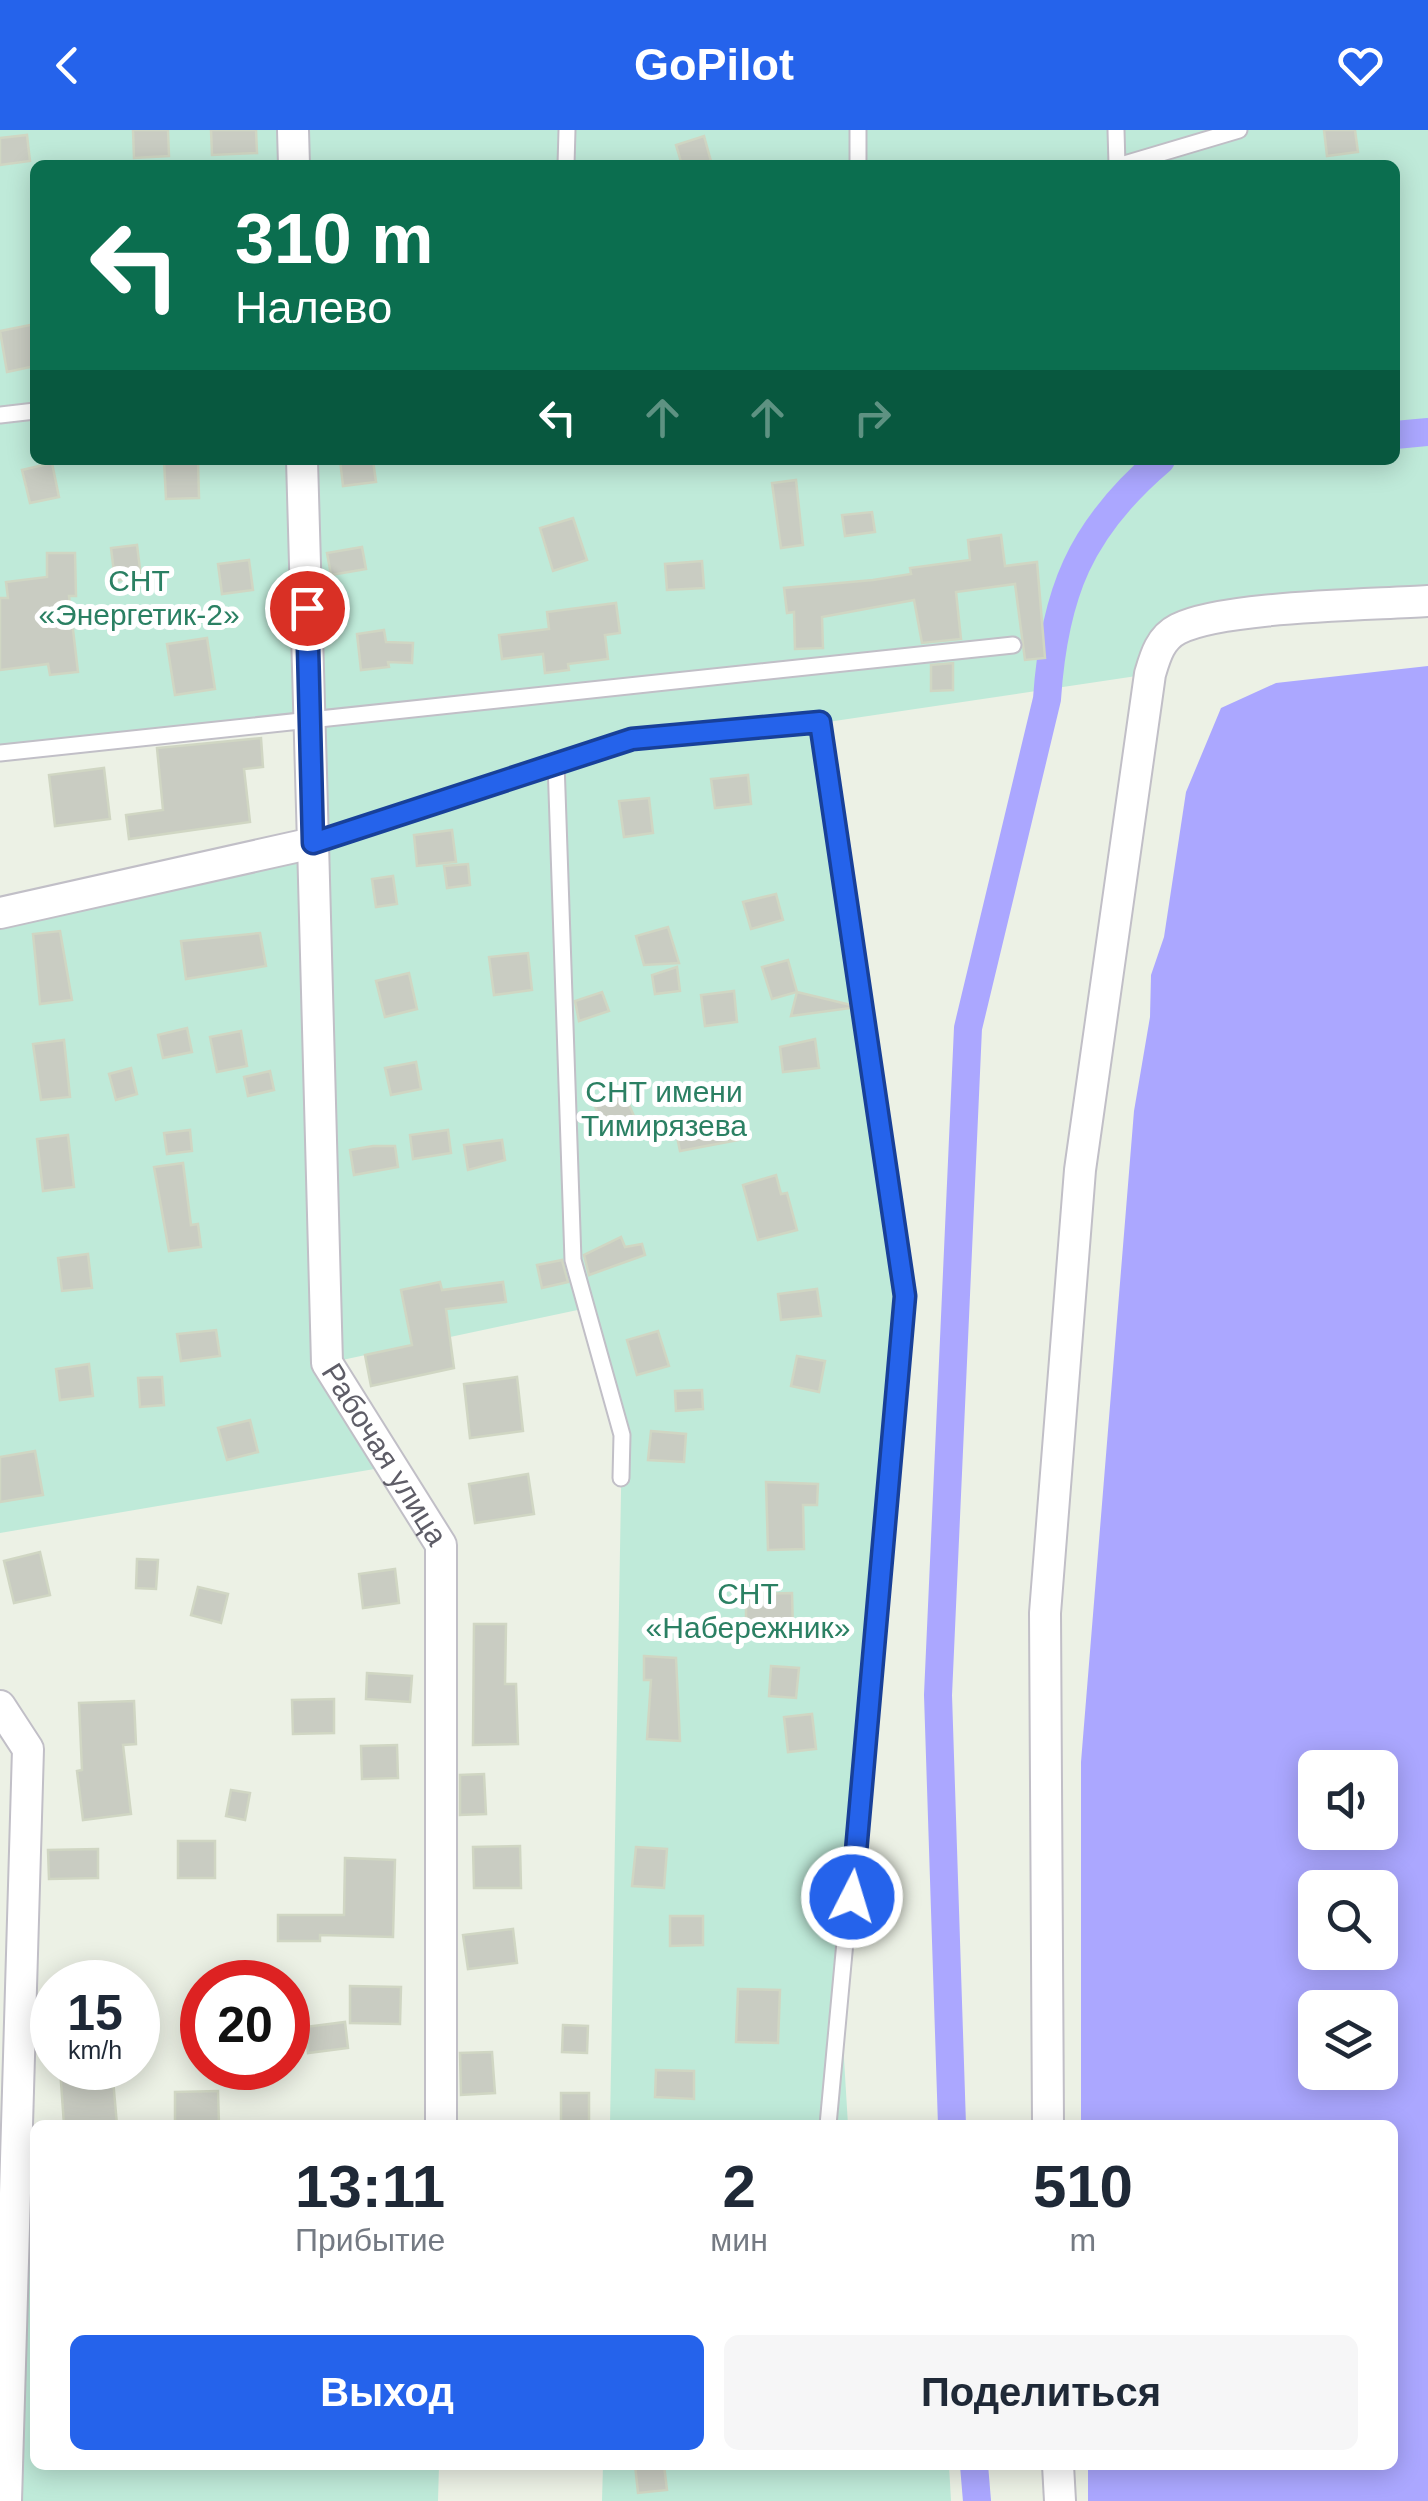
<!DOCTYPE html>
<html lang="ru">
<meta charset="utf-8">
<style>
:root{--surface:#fff;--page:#f6f6f7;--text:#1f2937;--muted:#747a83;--accent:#2563eb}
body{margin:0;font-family:Arial,sans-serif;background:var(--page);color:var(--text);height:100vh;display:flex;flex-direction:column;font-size:38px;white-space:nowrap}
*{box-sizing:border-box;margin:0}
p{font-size:32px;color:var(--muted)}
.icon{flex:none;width:55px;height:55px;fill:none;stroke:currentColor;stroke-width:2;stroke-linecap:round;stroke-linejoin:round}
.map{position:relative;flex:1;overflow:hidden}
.details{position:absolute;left:30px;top:1990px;width:1368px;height:350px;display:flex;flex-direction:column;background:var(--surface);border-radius:15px;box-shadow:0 5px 25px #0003}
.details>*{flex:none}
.top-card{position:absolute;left:30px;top:30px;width:1370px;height:305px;border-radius:15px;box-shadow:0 5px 25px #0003;background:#0b6e4f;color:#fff;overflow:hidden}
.controls{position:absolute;left:1298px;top:1620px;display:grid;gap:20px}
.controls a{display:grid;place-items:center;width:100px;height:100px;border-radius:15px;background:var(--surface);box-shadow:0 5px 25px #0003;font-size:50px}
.speed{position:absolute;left:30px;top:1830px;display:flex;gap:20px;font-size:50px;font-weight:700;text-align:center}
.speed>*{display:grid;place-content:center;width:130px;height:130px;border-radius:50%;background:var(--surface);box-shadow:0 5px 25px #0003;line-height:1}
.speed small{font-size:25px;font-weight:400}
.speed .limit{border:15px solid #d22;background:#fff;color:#111}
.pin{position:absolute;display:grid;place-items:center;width:85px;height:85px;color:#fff;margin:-42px;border:5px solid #fff;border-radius:50%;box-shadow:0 2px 10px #0007}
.me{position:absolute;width:110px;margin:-55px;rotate:5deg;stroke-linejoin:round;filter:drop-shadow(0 0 8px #0008)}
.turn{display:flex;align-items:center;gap:35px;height:210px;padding:0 40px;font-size:45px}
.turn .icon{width:130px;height:130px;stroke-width:2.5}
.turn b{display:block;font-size:70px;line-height:85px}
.lanes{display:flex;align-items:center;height:95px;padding:0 40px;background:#0003;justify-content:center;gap:50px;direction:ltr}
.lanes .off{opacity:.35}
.eta{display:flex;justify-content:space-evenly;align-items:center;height:170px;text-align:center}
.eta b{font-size:60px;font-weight:800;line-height:70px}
.action{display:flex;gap:20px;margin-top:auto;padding:20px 40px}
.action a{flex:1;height:115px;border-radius:15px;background:var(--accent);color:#fff;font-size:40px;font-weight:800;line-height:115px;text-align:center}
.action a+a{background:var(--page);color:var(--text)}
header{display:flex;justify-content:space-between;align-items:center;height:130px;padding:0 40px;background:var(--accent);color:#fff;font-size:45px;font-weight:800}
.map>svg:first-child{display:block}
</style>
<header><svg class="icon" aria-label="back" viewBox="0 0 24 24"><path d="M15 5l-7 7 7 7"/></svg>GoPilot<svg class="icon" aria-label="heart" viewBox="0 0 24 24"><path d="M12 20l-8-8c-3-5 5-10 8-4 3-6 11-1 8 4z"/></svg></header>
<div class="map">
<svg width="1428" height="2371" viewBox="0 0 1428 2371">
<rect width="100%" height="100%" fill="#ecf1e5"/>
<g fill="#bfead9" fill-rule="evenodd">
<path d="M0 0H1428V470L1160 496 1150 544 821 593 905 1165 841 1879 848 1995H610L622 1305 587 1178 328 1233 392 1336 0 1403V783L312 713 310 591 0 623ZM35 35H1395V330H35Z"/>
<path d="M15 2050H35V2335H439L438 2371H6Z"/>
<path d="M603 2335H949L951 2371H602Z"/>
</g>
<path fill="#aba7ff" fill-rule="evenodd" d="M1428 536V2371H1088V2335H1392V1995H1081V1632L1134 981 1150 887 1151 845 1164 807 1186 662 1221 578 1276 553ZM1315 1638H1380V1702H1315ZM1315 1758H1380V1822H1315ZM1315 1878H1380V1942H1315Z"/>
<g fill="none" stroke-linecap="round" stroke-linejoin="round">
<g stroke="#aba7ff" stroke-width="28">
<path d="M1395 305 1428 302"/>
<path d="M952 1995 938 1565 968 898 1047 569C1054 464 1080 399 1161 330"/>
<path d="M974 2335 977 2371"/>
</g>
</g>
<g fill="#c9ccc2" stroke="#d0d6c3" stroke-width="2.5">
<path d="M133 0H168L169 26 134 28Z"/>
<path d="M211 0H256L257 23 212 25Z"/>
<path d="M1324 0H1355L1358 22 1327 26Z"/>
<path d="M27 5 30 31 0 35V8Z"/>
<path d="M704 6 712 35H682L676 15Z"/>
<path d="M35 194V236L7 242 0 201Z"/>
<path d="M164 330H198L199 368 166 369Z"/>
<path d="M340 330H373L376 352 343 356Z"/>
<path d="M52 333 59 367 30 373 22 340Z"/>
<path d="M796 350 803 415 781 418 772 353Z"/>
<path d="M872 382 875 402 845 406 842 385Z"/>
<path d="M573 388 587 430 553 441 540 398Z"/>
<path d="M1001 405 1005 436 1037 432 1045 528 1025 530 1015 454 956 462 961 509 922 513 914 470 822 487 823 518 795 519 794 482 787 483 784 458 873 450 911 444 910 438 970 430 968 410Z"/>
<path d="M137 415 141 447 115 451 111 418Z"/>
<path d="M362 417 366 439 331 445 327 423Z"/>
<path d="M47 423H75L76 466H69L78 542 50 545 48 534 0 540V468H8L6 452 47 447Z"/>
<path d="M249 430 253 460 222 464 218 434Z"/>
<path d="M702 431 704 458 667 460 665 434Z"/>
<path d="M616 473 620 503 605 505 608 529 568 534 569 540 545 543 543 524 502 529 499 505 549 499 547 482Z"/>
<path d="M384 500 386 512 413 513 412 533 388 532 389 537 361 540 357 504Z"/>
<path d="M207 508 215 559 175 565 167 514Z"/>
<path d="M953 533V560L931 561V535Z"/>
<path d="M261 608 263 637 244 639 250 692 129 709 126 685 163 680 157 618Z"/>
<path d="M104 638 110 689 55 696 49 645Z"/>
<path d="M748 645 751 674 715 678 711 649Z"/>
<path d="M649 668 653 703 624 707 619 671Z"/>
<path d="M452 700 456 732 417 736 414 705Z"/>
<path d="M468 734 470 755 447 758 444 736Z"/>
<path d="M393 746 397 774 376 777 372 749Z"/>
<path d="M776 764 783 790 751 799 743 772Z"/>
<path d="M668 797 679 833 644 835 636 806Z"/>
<path d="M60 801 72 870 40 874 33 804Z"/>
<path d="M260 803 266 836 186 849 181 811Z"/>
<path d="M528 823 532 860 494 865 489 827Z"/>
<path d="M788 830 797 862 772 869 762 837Z"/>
<path d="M677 837 680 861 655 864 652 845Z"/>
<path d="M409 843 417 879 385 887 376 851Z"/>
<path d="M734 861 737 892 705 896 701 865Z"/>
<path d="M602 862 609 881 579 891 575 871Z"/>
<path d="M797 862 851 875V878L791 886Z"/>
<path d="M187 898 192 922 163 928 158 905Z"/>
<path d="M241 901 247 936 217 942 210 907Z"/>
<path d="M815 909 819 938 783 942 780 917Z"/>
<path d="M64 910 70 967 41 970 33 914Z"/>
<path d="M416 932 421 959 391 965 385 938Z"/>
<path d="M131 938 137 964 116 970 109 944Z"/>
<path d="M270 941 274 960 248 966 244 947Z"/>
<path d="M622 959 638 995 609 1008 593 972Z"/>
<path d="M732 989 738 1010 680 1021 676 1002Z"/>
<path d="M190 1000 192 1021 167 1024 164 1003Z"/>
<path d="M448 1000 451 1023 413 1029 410 1005Z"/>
<path d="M68 1005 74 1057 43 1061 37 1009Z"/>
<path d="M502 1010 505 1030 468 1040 464 1015Z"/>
<path d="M373 1016H395L398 1037 354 1045 350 1020Z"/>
<path d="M183 1033 191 1095 198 1094 201 1117 169 1121 154 1037Z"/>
<path d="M776 1045 781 1064 787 1063 797 1100 758 1110 743 1055Z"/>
<path d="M621 1107 625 1117 642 1114 645 1125 589 1145 584 1125Z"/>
<path d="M88 1124 92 1158 62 1161 58 1128Z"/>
<path d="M562 1130 568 1152 542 1158 537 1135Z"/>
<path d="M440 1152 442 1160 503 1152 506 1172 446 1179 454 1238 371 1256 365 1225 412 1215 401 1160Z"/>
<path d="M817 1159 821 1186 781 1190 778 1164Z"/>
<path d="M216 1200 220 1226 181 1231 177 1204Z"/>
<path d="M658 1201 669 1236 637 1245 627 1210Z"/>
<path d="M797 1226 825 1231 819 1262 791 1256Z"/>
<path d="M89 1234 93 1266 60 1270 56 1239Z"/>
<path d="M162 1247 164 1275 140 1277 138 1248Z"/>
<path d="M517 1247 523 1301 470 1308 464 1254Z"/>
<path d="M702 1260 703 1279 676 1281 675 1261Z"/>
<path d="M250 1290 258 1322 227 1330 218 1298Z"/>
<path d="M651 1301 686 1304 684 1332 648 1330Z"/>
<path d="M35 1321 43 1365 0 1372V1327Z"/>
<path d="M528 1344 534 1384 475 1393 469 1354Z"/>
<path d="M766 1352 818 1354 817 1375H803L804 1419 768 1420Z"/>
<path d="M40 1422 50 1465 14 1473 4 1431Z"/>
<path d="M137 1429 158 1430 156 1459 136 1458Z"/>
<path d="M395 1439 399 1473 363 1478 359 1444Z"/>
<path d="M198 1457 228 1464 221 1493 191 1485Z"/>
<path d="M792 1463 793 1500 746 1501V1464Z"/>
<path d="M474 1494H506L505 1554H516L518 1614 473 1615Z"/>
<path d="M644 1526 676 1528 680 1611 647 1609 651 1550H644Z"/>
<path d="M771 1536 799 1538 796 1568 769 1566Z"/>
<path d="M367 1543 412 1546 410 1572 366 1569Z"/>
<path d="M334 1569V1603L293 1604 292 1570Z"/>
<path d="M134 1571 136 1614 123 1615 131 1684 83 1690 77 1641 82 1640 79 1573Z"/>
<path d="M812 1584 816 1619 788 1622 784 1587Z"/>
<path d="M397 1615 398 1648 362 1649 361 1616Z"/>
<path d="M484 1644 486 1684 460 1685V1645Z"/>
<path d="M231 1660 250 1663 245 1690 226 1686Z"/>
<rect x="178" y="1711" width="37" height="37"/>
<path d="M520 1716 521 1758H474L473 1717Z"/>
<path d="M636 1717 667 1719 664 1758 632 1756Z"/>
<path d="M98 1719V1748L49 1749 48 1720Z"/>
<path d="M345 1728 395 1730 393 1807 320 1805V1811H278V1785H344Z"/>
<path d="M670 1786H703V1815L670 1816Z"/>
<path d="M513 1799 517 1833 468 1839 463 1805Z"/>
<path d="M350 1856 401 1857 400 1894 350 1893Z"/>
<path d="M738 1859 780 1860 778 1913 736 1912Z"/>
<path d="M345 1892 348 1918 308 1923 305 1897Z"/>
<path d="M563 1895 588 1896 587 1923 562 1922Z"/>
<path d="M492 1922 495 1963 461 1965 460 1923Z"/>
<path d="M60 1938H112L117 1995H64Z"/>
<path d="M656 1940 694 1941V1969L655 1967Z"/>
<path d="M218 1961 219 1995H175V1962Z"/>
<rect x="561" y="1963" width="28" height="32"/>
<path d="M635 2335H664L667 2360 638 2363Z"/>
</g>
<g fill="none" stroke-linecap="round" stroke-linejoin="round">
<defs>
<g id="lane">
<path d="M858 0V35"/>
<path d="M1116 0 1117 35"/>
<path d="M566 35 567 0"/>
<path d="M1121 35 1239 0"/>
<path d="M0 285 35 281"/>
<path d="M0 623 1013 515"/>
<path d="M556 632 573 1130 622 1305 621 1348"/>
<path d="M313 713 631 609 820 592 905 1165 828 1995"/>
</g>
<g id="street">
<path d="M293 0 294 35"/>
<path id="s1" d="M313 713 327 1233 441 1415V1995"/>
<path d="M0 783 313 713 302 330"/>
<path d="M0 1576 28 1619 6 2371"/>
<path d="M1048 1995 1045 1483 1080 1040 1150 544C1155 527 1160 508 1178 499 1223 476 1371 475 1428 471"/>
<path d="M1058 2335 1060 2371"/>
</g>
</defs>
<use href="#lane" stroke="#c1bfc7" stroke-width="19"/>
<use href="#street" stroke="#c1bfc7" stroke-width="34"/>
<use href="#lane" stroke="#fff" stroke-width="15"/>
<use href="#street" stroke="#fff" stroke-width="30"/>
</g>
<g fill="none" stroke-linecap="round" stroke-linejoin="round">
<defs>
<path id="route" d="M307 478 313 713 632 609 820 592 905 1166 852 1767"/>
</defs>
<use href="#route" stroke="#184099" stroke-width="25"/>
<use href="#route" stroke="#2563eb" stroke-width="18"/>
</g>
<g text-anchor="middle" stroke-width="10" stroke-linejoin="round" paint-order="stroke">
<g font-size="30" fill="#2b8063" stroke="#fff">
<text x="139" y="461">СНТ<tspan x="139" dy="34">«Энергетик-2»</tspan></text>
<text x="664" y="972">СНТ имени<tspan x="664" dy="34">Тимирязева</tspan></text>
<text x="748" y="1474">СНТ<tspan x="748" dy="34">«Набережник»</tspan></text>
</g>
<g font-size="30" fill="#5e5d67" stroke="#fff">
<text dy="10" stroke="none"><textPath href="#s1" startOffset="628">Рабочая улица</textPath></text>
</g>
</g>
</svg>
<div class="controls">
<a><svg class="icon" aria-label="sound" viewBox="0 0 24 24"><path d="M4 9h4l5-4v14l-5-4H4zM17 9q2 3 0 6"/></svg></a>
<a><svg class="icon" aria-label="search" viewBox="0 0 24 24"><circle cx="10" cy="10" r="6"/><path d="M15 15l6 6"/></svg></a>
<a><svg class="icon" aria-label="layers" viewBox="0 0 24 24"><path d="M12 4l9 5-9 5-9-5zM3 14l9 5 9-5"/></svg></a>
</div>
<div class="speed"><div>15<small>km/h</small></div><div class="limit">20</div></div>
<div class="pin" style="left:307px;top:478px;background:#d93025"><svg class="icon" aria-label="arrive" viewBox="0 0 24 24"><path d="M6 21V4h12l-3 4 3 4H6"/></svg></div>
<svg class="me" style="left:852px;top:1767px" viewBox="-20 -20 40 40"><circle r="17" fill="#2563eb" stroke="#fff" stroke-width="3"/><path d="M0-11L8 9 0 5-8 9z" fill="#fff"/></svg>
<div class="top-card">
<div class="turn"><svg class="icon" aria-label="left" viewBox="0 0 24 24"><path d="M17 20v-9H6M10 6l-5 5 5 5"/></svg><div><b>310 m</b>Налево</div></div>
<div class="lanes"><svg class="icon" aria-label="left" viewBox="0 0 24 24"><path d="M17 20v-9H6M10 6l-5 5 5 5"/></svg><svg class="icon off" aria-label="ahead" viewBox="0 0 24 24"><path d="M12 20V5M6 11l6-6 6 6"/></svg><svg class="icon off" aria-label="ahead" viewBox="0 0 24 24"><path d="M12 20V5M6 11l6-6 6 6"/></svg><svg class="icon off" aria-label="right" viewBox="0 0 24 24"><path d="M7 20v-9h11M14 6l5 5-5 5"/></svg></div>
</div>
<section class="details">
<div class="eta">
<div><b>13:11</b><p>Прибытие</p></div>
<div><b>2</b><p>мин</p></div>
<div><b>510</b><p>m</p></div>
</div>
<div class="action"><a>Выход</a><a>Поделиться</a></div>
</section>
</div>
